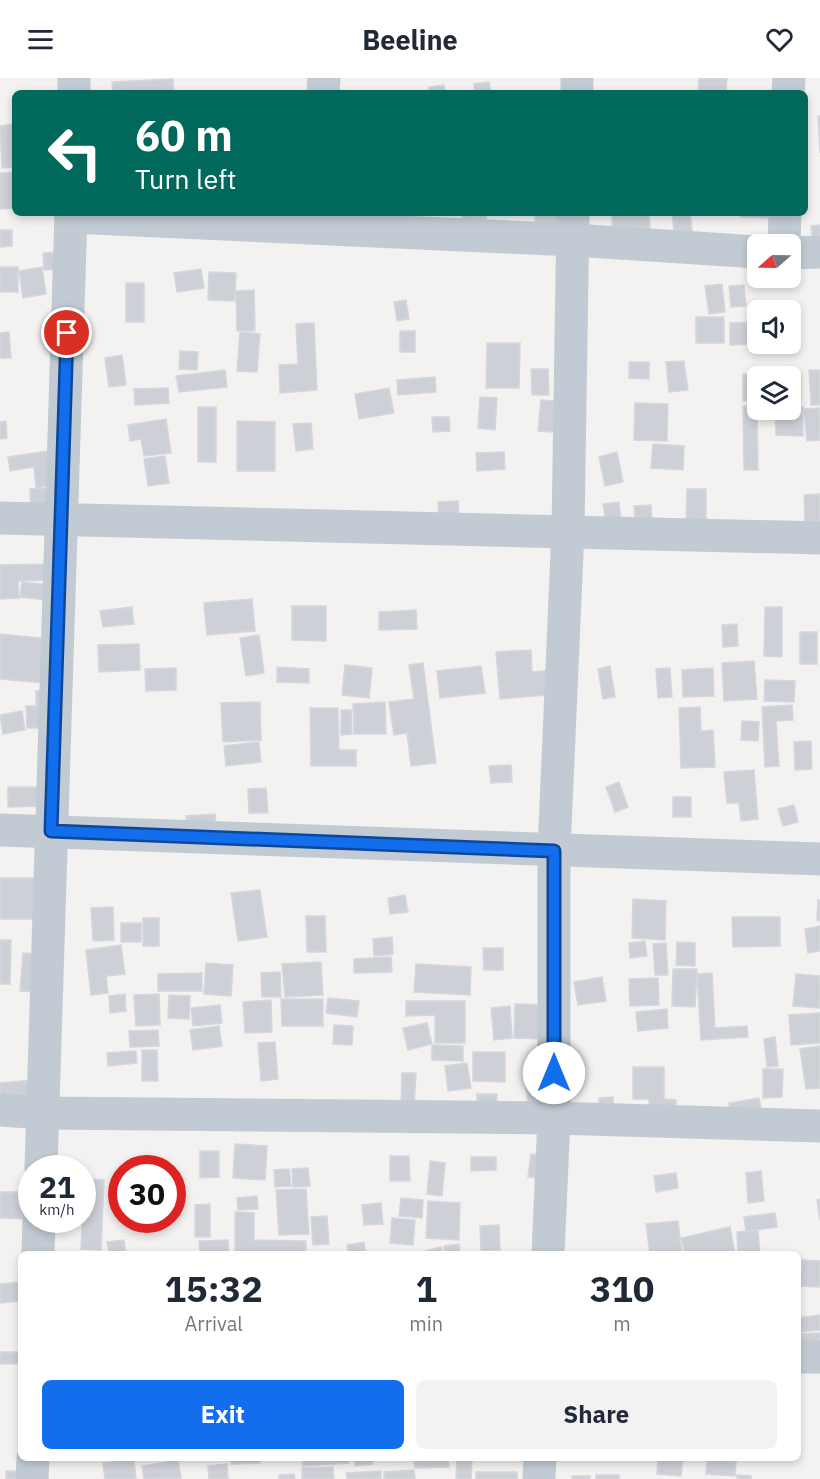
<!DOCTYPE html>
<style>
:root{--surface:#fff;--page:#f2f2f3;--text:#1f2937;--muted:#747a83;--accent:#126eed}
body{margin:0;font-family:"IBM Plex Sans",sans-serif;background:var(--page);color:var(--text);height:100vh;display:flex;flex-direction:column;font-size:22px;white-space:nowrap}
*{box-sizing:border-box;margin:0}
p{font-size:20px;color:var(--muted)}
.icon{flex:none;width:33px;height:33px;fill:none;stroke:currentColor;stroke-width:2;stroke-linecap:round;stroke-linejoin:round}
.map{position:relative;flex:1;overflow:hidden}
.side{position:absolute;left:18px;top:1173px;width:783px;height:210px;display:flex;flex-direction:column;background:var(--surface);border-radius:9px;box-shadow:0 3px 9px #0003}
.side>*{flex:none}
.guide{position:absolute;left:12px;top:12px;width:796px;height:126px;border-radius:9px;box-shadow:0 3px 9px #0003;background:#00695c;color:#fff;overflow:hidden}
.needle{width:39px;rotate:250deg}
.controls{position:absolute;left:747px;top:156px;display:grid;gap:12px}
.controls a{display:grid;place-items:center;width:54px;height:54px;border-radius:9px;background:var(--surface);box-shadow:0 3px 9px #0003;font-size:30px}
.speed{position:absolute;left:18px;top:1077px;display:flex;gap:12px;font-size:30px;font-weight:700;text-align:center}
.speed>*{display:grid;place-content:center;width:78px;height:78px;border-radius:50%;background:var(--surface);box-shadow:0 3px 9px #0003;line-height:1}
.speed small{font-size:15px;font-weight:400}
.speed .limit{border:9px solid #d22;background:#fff;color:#111}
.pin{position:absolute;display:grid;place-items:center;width:51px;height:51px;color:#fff;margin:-26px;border:3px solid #fff;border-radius:50%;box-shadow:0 2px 6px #0007}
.me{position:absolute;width:66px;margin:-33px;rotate:0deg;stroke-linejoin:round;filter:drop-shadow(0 0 4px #0008)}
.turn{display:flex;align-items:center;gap:21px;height:126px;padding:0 24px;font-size:27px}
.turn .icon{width:78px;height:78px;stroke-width:2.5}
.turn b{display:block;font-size:42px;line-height:51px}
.eta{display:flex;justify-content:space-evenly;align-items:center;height:102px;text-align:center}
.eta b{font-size:36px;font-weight:700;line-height:42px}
.cta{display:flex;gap:12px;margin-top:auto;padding:12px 24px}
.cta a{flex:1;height:69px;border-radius:9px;background:var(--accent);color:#fff;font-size:24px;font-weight:700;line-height:69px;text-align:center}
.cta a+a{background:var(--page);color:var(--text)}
header{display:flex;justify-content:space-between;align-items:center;height:78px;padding:0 24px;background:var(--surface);font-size:27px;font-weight:700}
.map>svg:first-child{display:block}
</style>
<header><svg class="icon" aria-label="menu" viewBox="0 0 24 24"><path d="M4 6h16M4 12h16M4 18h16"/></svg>Beeline<svg class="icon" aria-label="heart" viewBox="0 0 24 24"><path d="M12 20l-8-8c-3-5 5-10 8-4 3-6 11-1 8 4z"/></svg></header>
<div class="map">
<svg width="820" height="1401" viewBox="0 0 820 1401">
<rect width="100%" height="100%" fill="#f4f1f1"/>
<g fill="#cdd0d6" stroke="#d5d7dd" stroke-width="1.5">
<path d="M699 0H727L726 15H698Z"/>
<path d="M173 1 174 15H113L112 4Z"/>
<path d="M489 4 491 15H475L474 6Z"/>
<path d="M444 7 445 15H429V9Z"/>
<path d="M818 38H820V75Z"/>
<path d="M15 46V89L2 90 0 48Z"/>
<path d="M15 94V130L0 131V95Z"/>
<path d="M462 135H486L488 155 465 158Z"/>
<path d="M535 135H569L568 160 535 159Z"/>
<path d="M612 135H649L651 161 613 163Z"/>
<path d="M672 135H690L693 159 675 161Z"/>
<path d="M742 135H771V140L741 139Z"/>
<path d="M820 147V166H813L811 148Z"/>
<path d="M0 152H12V168L0 169Z"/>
<path d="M70 174 71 191 44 192 43 175Z"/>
<rect x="0" y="189" width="18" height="25"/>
<path d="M42 189 46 216 23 220 19 193Z"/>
<path d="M201 191 204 210 177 214 174 195Z"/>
<path d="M209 194 236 195 235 223 208 222Z"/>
<rect x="126" y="205" width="18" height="39"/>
<path d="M722 206 725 234 709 236 705 208Z"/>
<path d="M744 207 746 228 731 229 729 208Z"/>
<path d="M254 212 255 253H237L236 213Z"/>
<path d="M406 222 409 241 397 243 394 224Z"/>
<rect x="696" y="239" width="28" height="26"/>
<path d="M758 244V266H762L730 267V245Z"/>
<path d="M314 245 317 312 280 315 279 287 298 286 296 246Z"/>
<rect x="400" y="253" width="15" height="21"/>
<path d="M9 254 11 280H0V255Z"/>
<path d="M240 254 260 256 257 294 237 293Z"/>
<path d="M487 265H520L519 310H486Z"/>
<path d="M180 273 198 274 197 292 179 291Z"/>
<path d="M122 277 126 307 109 309 105 280Z"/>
<path d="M684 283 688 312 669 314 666 284Z"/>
<path d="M629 284H649V301L629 300Z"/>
<path d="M531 291H548L549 317H532Z"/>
<path d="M225 292 227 309 179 314 176 298Z"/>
<path d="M809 292H820V327H811Z"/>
<path d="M743 296 801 297V324L790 323V298H758V323H743Z"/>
<path d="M435 299 436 314 398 317 397 302Z"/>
<path d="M168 310 169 325 135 327 134 311Z"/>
<path d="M389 310 394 335 359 341 355 316Z"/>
<path d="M480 319 497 320 495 352 478 350Z"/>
<path d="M541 322 567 324 564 355 538 353Z"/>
<path d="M635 325 668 326 667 363 634 362Z"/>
<path d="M743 328H757L758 392H744Z"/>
<rect x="198" y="329" width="18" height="55"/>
<path d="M790 329H803V358L776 357 775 332H790Z"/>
<path d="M820 330V362L807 363 804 331Z"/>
<path d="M432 339H449L450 353 433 354Z"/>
<path d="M166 341 171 375 144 378 141 361 130 363 128 347Z"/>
<path d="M6 343 7 360 0 361V344Z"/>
<path d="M237 343 275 344V393H237Z"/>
<path d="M311 345 313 371 296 373 293 346Z"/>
<path d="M653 366 684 368 683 392 651 390Z"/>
<path d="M49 373 54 407 36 410 34 389 10 393 8 379Z"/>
<path d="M504 374 505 391 477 393 476 375Z"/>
<path d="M617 374 623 404 605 408 599 379Z"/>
<path d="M165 378 169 405 148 408 144 381Z"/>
<path d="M49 410V432H31L30 411Z"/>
<path d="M687 411H706V444H686Z"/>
<path d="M820 416V448H805L804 417Z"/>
<path d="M458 423 459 439 439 441 438 424Z"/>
<path d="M619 424 621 443 606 445 603 426Z"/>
<path d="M651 427 652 443 635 444 634 428Z"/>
<path d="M51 486V502L18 503 19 520 0 521V487Z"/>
<path d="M22 504 50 507 48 522 20 519Z"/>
<path d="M252 521 255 553 207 557 204 525Z"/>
<path d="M292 528H326V563L292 562Z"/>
<path d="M132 529 134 546 103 549 100 533Z"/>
<path d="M765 529H782V579L764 578Z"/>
<path d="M416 532 417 551 379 552V534Z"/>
<path d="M737 546 738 568 723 569 722 547Z"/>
<rect x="800" y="554" width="17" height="32"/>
<path d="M0 556 49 561 44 605 0 601Z"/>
<path d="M259 557 264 595 246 598 240 560Z"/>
<path d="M139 566 140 592 99 594 98 567Z"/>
<path d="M531 572 532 594 557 592 558 616 500 621 496 574Z"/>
<path d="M754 583 757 621 724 623 722 585Z"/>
<path d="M423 585 436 685 411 688 407 655 394 657 389 624 414 621 409 587Z"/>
<path d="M345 587 372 590 369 620 342 617Z"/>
<path d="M481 588 485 615 440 620 437 593Z"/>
<path d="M610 588 615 619 603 621 598 591Z"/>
<path d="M277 589 309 591V605L277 604Z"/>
<path d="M176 590V612L146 613 145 591Z"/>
<path d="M670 590 672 619 658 620 656 591Z"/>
<path d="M713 590 714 618 683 619 682 592Z"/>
<path d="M765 602 795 603 794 624 764 623Z"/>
<path d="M45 612 46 650H27L26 628H36V613Z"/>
<path d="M260 624 261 662 223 664 221 625Z"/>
<path d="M385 624 386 656H354L353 626Z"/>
<path d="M792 627 793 642 776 643 779 688 765 689 762 629Z"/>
<path d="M700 629 701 653 713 652 715 689 681 690 679 630Z"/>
<path d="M310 630H338L339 672H356V688H311Z"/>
<path d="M341 632H351L352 656 341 657Z"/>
<path d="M22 633 25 652 3 656 0 637Z"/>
<path d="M742 643 759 644 758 663 741 662Z"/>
<path d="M811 663 812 691 795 692 794 664Z"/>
<path d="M259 664 261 684 226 688 224 668Z"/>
<path d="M511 687 512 704 491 705 489 688Z"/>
<path d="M754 692 758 741 741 743 739 725H727L724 694Z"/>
<path d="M619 704 628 729 615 734 606 709Z"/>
<path d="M8 709H41L42 728 8 729Z"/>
<path d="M266 710 268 735H249L248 711Z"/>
<rect x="673" y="719" width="18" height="20"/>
<path d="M794 727 798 744 783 748 778 731Z"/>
<path d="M215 736 216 749 188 752 186 738Z"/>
<rect x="0" y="800" width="39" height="41"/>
<path d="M260 812 267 859 238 863 231 815Z"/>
<path d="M405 817 408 834 390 836 388 820Z"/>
<path d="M633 821 666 823 665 862 632 860Z"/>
<path d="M818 822H820V843L817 842Z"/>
<path d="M113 829 114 862 93 863 91 830Z"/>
<path d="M306 838H325L326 874H307Z"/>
<path d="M732 839H780V868L733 869Z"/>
<rect x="143" y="840" width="16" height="28"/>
<rect x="121" y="845" width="20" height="19"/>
<path d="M820 848V873L808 875 805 851Z"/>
<path d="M392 859 393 876 374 878 373 861Z"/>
<path d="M0 862H11L10 906H0Z"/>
<path d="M645 863 647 878 630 880 629 865Z"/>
<path d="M677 864 695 865V888L676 887Z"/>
<path d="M666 865 668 897H655L653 866Z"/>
<path d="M121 867 125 896 106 898 108 915 91 917 86 872Z"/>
<path d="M483 870H503V892H484Z"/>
<path d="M23 875 39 876 36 914 20 913Z"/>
<path d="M391 879 392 894 354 895V881Z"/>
<path d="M321 884 323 917 285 919 282 886Z"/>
<path d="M206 885 233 887 231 918 204 916Z"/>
<path d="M416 886 471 889 470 917 414 914Z"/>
<path d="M673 891H697L695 929 672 928Z"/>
<path d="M280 894 281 919H262L261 895Z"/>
<path d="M202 895V913H158V896Z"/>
<path d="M712 895 715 950 747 948 748 959 701 962 697 896Z"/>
<path d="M796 896 820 898V930L793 928Z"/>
<path d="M602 899 606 923 578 927 574 904Z"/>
<path d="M658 900 659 927 630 928 629 901Z"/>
<path d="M125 916 126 933 110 935 109 918Z"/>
<path d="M159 916 160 947 136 948 134 917Z"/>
<path d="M169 917 190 918 189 941 168 940Z"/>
<path d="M328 920 359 923 357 939 326 935Z"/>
<path d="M281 921H323V948H282Z"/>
<path d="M271 922 272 954 245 955 243 924Z"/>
<path d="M406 923H465V965H435V937L406 938Z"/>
<path d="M515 926 548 927 547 961 514 960Z"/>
<path d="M220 927 222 945 193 948 191 930Z"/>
<path d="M510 928 512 960 494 962 491 930Z"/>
<path d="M667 931 668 950 638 953 636 934Z"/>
<path d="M820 935V965L791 967 789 937Z"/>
<path d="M427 945 432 966 408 972 403 950Z"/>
<path d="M334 947 353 948 352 967 333 966Z"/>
<path d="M219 948 222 968 193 972 190 952Z"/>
<path d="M158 952 159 968 130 969 129 953Z"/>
<path d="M775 959 778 988 767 989 764 961Z"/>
<path d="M275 964 278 1001 261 1003 258 965Z"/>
<path d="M432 967 463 968V983L432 982Z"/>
<path d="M820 968V1010L806 1011 800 971Z"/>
<path d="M142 972H157L158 1003H142Z"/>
<path d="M136 973 137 985 108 988 107 975Z"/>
<path d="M473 974H505V1004L473 1003Z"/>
<path d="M467 985 471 1010 448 1013 445 988Z"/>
<path d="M633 989H664V1021L676 1022V1039H649V1021H633Z"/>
<path d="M763 991H783L782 1019 763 1020Z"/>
<path d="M402 995H416L414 1028 401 1027Z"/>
<path d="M33 1002 34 1022 0 1024V1005Z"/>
<path d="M545 1006 548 1035 529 1037 526 1007Z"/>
<path d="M477 1016H497L496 1034H477Z"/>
<path d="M613 1019 614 1039 600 1040 599 1020Z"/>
<path d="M759 1020 762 1036 732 1041 729 1025Z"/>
<path d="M235 1066 267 1068 265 1102 233 1100Z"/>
<path d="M200 1073H219V1099L200 1100Z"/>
<path d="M531 1076 544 1077 541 1100 528 1099Z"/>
<path d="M390 1078H409L410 1103H390Z"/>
<path d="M471 1079H496V1092L471 1093Z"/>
<path d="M430 1083 445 1085 442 1118 427 1116Z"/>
<path d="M308 1090 310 1108 293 1109 292 1091Z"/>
<path d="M289 1091 291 1108 275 1109 274 1092Z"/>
<path d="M761 1093 764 1123 748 1125 746 1095Z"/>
<path d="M676 1095 678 1110 656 1114 654 1098Z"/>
<path d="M84 1101 104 1102 101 1172 81 1171Z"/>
<path d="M306 1111 309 1156 279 1157 276 1112Z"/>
<path d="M0 1114H29L30 1141 0 1140Z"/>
<path d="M257 1118 258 1131 238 1132 237 1120Z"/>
<path d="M401 1120 423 1122 422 1140 399 1138Z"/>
<path d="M820 1121V1142L817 1122Z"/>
<path d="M428 1123 460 1125 459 1162 426 1160Z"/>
<path d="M381 1125 383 1146 364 1147 362 1127Z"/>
<path d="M210 1126V1159H195V1127Z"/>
<path d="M235 1134 254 1135V1162L306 1163V1176H235Z"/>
<path d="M775 1135 777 1149 746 1153 744 1139Z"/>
<path d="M327 1138 329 1166 313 1167 311 1139Z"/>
<path d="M392 1140 415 1142 413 1167 390 1165Z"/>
<path d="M678 1143 682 1176H650L646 1146Z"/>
<path d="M499 1147 500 1172 481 1173 480 1148Z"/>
<path d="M730 1149 735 1176H685L681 1160Z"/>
<path d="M758 1152 760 1176H738L737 1154Z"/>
<path d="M124 1162 126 1176H109L107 1164Z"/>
<path d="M228 1162 229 1176H200L199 1163Z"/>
<path d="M364 1164 366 1176H348L347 1167Z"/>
<path d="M459 1166 460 1176H445L444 1168Z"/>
<path d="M441 1169 443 1176H426L425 1173Z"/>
<path d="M802 1182 820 1183V1209L800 1208Z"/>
<path d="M21 1204V1223L0 1225V1206Z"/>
<path d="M820 1237V1252L801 1254 799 1240Z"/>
<path d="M820 1255V1270L801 1271V1256Z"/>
<rect x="0" y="1274" width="21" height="12"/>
<path d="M231 1380H260V1385L231 1386Z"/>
<path d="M302 1380H349V1385L303 1388Z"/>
<path d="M354 1380H372L373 1386 355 1388Z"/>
<path d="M414 1380H448L449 1389 415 1390Z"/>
<path d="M457 1380H472L471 1401H456Z"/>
<path d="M658 1380H683L681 1398 657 1396Z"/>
<path d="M134 1382 136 1401H105L103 1385Z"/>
<path d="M178 1382 181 1400 144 1401 142 1388Z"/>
<path d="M707 1383 736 1384 735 1398 706 1396Z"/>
<path d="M227 1386 228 1401H209L208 1388Z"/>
<path d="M333 1389 334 1401H302V1390Z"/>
<path d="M414 1392 415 1401H384V1394Z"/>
<path d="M6 1393H21L20 1401H6Z"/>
<path d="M381 1393V1401H347L346 1395Z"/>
<rect x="476" y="1394" width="41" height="7"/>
<path d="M294 1396 295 1401H279V1397Z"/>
<rect x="596" y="1397" width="23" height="4"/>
<path d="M737 1397 751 1398V1401H737Z"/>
<rect x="572" y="1398" width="18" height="3"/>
</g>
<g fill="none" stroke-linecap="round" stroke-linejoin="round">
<g stroke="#c2cbd3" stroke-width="33">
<path d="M74 15V0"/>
<path d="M323 15 324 0"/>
<path d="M577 15V0"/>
<path d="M788 15 789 0"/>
<path d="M71 139 573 162 758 174"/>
<path d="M784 166 785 135"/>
<path d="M790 175 820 174"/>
<path d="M0 440 820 460"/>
<path d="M0 752 820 781"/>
<path d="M0 1032 43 1035 554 1040 820 1048"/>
<path d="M41 1090 71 135"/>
<path d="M38 1176 39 1142"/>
<path d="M548 1176 554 1040V773L568 452 573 135"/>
<path d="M798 1279H820"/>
<path d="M32 1401 33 1380"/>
<path d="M539 1401 540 1380"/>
</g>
</g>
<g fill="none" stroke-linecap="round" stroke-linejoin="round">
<defs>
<path id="route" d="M67 255 51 753 554 773V995"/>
</defs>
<use href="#route" stroke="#0c489a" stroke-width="15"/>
<use href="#route" stroke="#126eed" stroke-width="10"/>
</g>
</svg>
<div class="controls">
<a><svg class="needle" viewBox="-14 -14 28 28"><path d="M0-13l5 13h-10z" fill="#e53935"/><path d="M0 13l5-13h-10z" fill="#747a83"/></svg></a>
<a><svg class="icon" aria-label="sound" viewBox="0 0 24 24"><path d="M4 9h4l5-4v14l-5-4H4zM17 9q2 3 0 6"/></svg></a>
<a><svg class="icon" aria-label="layers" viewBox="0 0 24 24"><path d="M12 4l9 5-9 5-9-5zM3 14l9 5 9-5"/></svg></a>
</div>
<div class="speed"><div>21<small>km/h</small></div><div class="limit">30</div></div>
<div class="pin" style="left:67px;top:255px;background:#d93025"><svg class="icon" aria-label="arrive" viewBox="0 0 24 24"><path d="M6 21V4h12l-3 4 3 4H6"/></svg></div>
<svg class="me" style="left:554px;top:995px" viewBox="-20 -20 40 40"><circle r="19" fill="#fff"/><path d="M0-13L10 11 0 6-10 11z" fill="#126eed"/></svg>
<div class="guide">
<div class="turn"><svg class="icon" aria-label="left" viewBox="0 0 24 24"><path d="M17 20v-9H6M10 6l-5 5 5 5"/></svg><div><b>60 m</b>Turn left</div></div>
</div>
<section class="side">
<div class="eta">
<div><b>15:32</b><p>Arrival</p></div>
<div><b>1</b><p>min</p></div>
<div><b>310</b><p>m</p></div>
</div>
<div class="cta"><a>Exit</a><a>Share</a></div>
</section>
</div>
